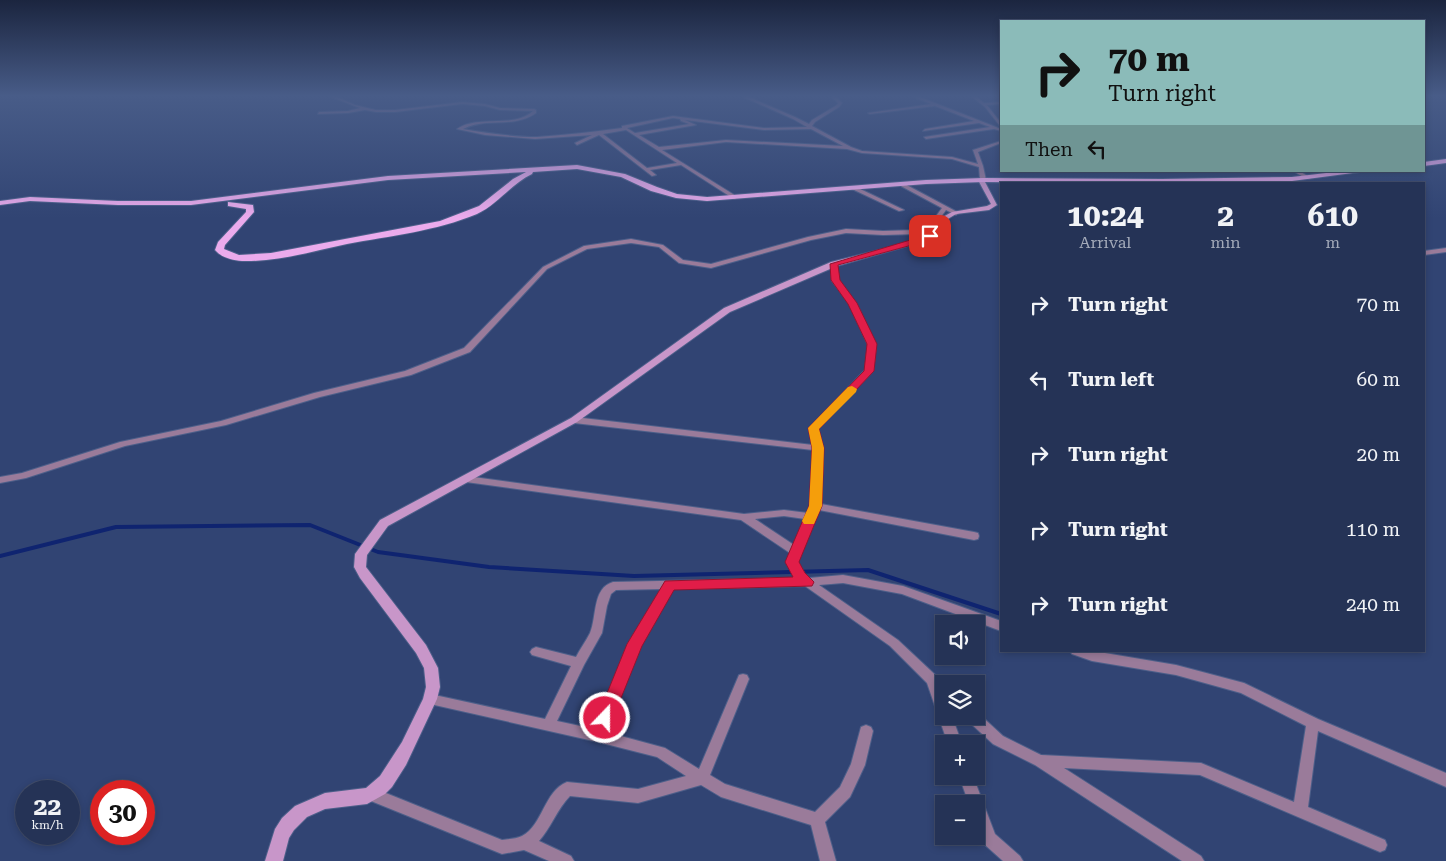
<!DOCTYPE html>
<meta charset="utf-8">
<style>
:root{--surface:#253356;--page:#2d3b5c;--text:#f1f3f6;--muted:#a3aab9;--line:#424e6c}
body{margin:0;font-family:"Roboto Serif",serif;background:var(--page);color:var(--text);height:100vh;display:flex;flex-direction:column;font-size:19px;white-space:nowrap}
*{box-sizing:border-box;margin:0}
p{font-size:16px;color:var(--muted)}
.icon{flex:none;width:28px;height:28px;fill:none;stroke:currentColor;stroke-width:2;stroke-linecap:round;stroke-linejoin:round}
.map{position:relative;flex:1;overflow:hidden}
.drawer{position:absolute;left:1000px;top:182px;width:425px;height:470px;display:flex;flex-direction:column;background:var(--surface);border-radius:0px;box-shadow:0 2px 8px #0003,0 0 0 1px var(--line)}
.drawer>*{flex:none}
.hud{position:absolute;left:1000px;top:20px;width:425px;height:152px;border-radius:0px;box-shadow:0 2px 8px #0003,0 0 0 1px var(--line);background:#8bbbb9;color:#111;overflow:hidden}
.tools{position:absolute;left:935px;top:615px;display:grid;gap:10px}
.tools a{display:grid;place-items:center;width:50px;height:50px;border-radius:0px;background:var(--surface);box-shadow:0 2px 8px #0003,0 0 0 1px var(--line);font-size:25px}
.speed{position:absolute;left:15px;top:780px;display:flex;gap:10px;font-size:25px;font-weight:700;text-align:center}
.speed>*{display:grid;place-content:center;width:65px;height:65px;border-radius:50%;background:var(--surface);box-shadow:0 2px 8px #0003,0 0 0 1px var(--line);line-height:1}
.speed small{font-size:12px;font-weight:400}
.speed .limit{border:8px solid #d22;background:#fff;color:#111}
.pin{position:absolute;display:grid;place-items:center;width:42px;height:42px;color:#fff;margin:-21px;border-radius:10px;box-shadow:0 2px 8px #0006}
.me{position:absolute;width:55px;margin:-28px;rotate:22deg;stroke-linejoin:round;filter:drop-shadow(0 0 4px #0008)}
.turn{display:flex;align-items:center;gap:18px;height:105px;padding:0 25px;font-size:22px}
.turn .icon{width:65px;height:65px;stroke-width:2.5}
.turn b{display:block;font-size:35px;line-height:42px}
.then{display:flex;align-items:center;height:48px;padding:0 25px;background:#0003;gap:10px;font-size:19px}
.eta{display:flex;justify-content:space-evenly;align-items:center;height:85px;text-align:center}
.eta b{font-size:30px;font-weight:700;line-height:35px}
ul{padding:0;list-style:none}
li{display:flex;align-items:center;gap:15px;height:75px;padding:0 25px}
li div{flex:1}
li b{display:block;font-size:19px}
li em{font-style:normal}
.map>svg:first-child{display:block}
</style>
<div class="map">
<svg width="1446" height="861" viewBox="0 0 1446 861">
<rect width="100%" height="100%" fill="#314473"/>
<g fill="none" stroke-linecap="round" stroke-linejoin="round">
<path stroke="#0f2470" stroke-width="4" d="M0 556 116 527 310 525 378 552 489 567 634 576 868 570 1001 614"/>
<defs>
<g id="minor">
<path d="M331 97H337L355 105 376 110H395L462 102 485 104 500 108 534 109 536 110V113C513 129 487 117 463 129 487 133 513 137 537 137 565 135 594 132 622 128V126L673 116 764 128 807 127 793 119 743 97H749L795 117 809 124 812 120 837 105 838 103 832 97H836L842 103 839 107 815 122 812 126 851 147 862 151 952 157 978 164 973 150 1001 141V143L978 152 983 166 986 180 983 182 980 180 979 167 952 159 862 153 847 149 726 142 662 150 736 196V198L734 199 681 165 650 170 656 175 652 176 599 135 577 145 575 143 592 135 535 139 485 135 457 129C479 114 513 129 533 111L500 110 485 106 462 104 395 112H376L365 110 348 113 318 114 319 112 348 111 360 108ZM673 118 680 119 681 121 689 124 635 133 627 128ZM685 120 764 130 811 129 843 146 726 140 659 147 639 135 696 125ZM626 130 677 163 647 168 603 134Z"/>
<path d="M914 97H920L1001 129V131L994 129 926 139 924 137 990 127 979 123 923 131 925 129 974 121 935 106 870 114 868 113 931 104Z"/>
<path d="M972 97H977L984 103 1001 102V104L987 105 1001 123V126H1000L985 107Z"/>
<path d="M1293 171H1299L1311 178 1307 179Z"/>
<path d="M901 182 959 213 956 215 946 210 935 225 917 234 883 235 846 233 811 240 711 268 679 263 659 247 631 243 587 249 547 269 470 352 411 375 320 397 226 425 125 446 26 478 0 483V477L22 473 120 442 221 421 314 393 405 371 464 348 543 267 584 246 631 239 663 245 683 260 711 264 808 237 846 229 883 231 916 230 931 223 942 208 899 185 898 184Z"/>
<path d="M852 187H856L904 210 899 211 852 189Z"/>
<path d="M1446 248V252L1424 255V251Z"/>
<path d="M834 262 837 264 838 281 855 303 876 345 873 371 817 429 823 448 821 504 974 532 978 533 979 536 978 539 974 540 819 510 797 561 804 573 809 578 843 575 903 586 1001 621V631L902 594 843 583 819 585 898 640 945 684 944 716H952L962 744H948L927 683 890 646 805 586 673 589 639 645 606 732 665 748 699 769 739 675 743 674 747 675 749 679 710 775 725 784 815 812 840 787 851 764 861 727 866 725 871 727 873 731 865 765 850 797 825 822 836 861H820L811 825 721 797 701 785 638 803 570 796C557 809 551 828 539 841L571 856 574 861H549L524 850 502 854 366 799 364 794 366 789 371 787 502 840C508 839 516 839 522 836 543 825 544 791 567 782L638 789 686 776 657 757 598 742 430 704 425 703 424 699 425 695 430 694 545 719 571 666 532 655 530 652 532 649 536 647 576 657C580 649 586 641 590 633 597 617 592 588 613 582L796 578 787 561 790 553 741 520 466 482 461 479 466 476 744 514 784 510 808 513 811 506 813 450 574 423 570 420 574 417 813 445 809 429 865 370 868 345 849 303 832 281 831 264ZM784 516 805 519 794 545 755 519ZM662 589 628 644 594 729 557 721 584 665 602 633 607 606 611 594 616 590Z"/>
<path d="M1070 651H1093L1176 665 1244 683 1318 719 1446 773V787L1318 731 1308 807 1385 840 1387 845 1385 850 1380 852 1200 775 1064 768 1201 856 1204 861H1182L1035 765 993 744 967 720 966 716H976L977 712 1003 736 1041 755 1201 763 1294 802 1306 726 1241 693 1176 675 1092 661 1072 654Z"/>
<path d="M959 776H973L995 834 1020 856 1023 861H1003L984 844 976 824V804H969Z"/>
</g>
<path id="secondary" d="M981 178 984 180 997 205 989 210 956 214 943 222 932 237 911 245 837 266 730 312 577 422 388 526 367 555 366 567 426 645 438 668 440 687 437 699 406 765 392 787 385 794 367 804 325 809 307 817 294 830 289 838 283 861H265L275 829 282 818 295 806 325 793 366 788 380 776 402 742 423 699 426 687 424 668 416 653 360 578 354 567 355 554 380 520 571 418 724 308 831 262 907 243 927 235 939 219 952 212 987 206 991 204 978 180Z"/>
<g id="primary">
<path d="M1446 159V163L1424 166V162Z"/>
<path d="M577 165 625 174 657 187 677 194 707 197 926 180 983 178 1162 179 1292 177 1343 171H1368L1292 181 1162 183 983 182 926 184 707 201 676 198 651 191 621 177 577 169 533 172 532 174C511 184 498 204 477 214 436 231 390 236 347 244 313 251 278 262 242 261 232 260 222 258 215 250L218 242 246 212V209L228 206V202L253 205 254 212 225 245 224 249 239 255 271 253 440 221 479 206 513 179 526 172 388 180 191 205H118L30 201 0 205V201L30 197 118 201H191L388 176Z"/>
</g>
</defs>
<use href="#minor" stroke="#4d5f89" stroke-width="2"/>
<use href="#secondary" stroke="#4d5f89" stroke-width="2"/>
<use href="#primary" stroke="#4d5f89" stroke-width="2"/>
<use href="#minor" fill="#9a7b9a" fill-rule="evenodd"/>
<use href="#secondary" fill="#c896c9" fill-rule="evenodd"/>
<use href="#primary" fill="#ebabec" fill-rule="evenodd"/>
</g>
<linearGradient id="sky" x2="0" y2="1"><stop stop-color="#1b253f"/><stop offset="0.44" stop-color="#485c88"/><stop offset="1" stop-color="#485c88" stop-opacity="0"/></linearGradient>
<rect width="1446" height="218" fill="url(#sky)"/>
<path fill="#e11d48" stroke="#92132f" d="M927 235 934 236 912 245 838 265 840 280 857 303 877 344 874 371 819 429 824 448 822 506 799 562 805 573 814 582 812 586 674 590 642 646 611 723 605 725 599 723 597 718 627 644 665 581 793 577 785 562 809 506 812 448 808 428 864 371 867 344 848 304 831 280 830 264Z"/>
<path fill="#f59e0b" d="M852 386 857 389 856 392 819 429 824 448 822 506 814 524H804L802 521 809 506 812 448 808 428 848 387Z"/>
</svg>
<div class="tools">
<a><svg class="icon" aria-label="sound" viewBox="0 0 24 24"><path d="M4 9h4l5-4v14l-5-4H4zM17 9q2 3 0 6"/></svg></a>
<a><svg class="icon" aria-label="layers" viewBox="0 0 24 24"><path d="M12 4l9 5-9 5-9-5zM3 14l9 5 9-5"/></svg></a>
<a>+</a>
<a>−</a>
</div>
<div class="speed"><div>22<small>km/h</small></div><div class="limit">30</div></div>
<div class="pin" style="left:930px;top:236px;background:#d93025"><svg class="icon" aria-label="arrive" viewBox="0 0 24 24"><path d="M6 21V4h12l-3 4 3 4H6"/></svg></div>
<svg class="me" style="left:605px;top:718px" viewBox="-20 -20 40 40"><circle r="17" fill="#e11d48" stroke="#fff" stroke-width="3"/><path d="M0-11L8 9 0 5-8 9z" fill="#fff"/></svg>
<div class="hud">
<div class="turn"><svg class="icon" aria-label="right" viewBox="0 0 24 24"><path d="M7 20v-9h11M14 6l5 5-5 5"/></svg><div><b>70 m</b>Turn right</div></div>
<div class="then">Then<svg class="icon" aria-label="left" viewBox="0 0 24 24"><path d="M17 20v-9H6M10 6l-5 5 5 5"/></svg></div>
</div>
<section class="drawer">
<div class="eta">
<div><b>10:24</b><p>Arrival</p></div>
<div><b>2</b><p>min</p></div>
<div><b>610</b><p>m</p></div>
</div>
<ul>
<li><svg class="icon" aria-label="right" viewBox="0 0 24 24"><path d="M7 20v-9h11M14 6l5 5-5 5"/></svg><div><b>Turn right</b></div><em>70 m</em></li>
<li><svg class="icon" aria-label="left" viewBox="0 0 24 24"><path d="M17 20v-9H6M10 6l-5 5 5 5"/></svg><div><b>Turn left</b></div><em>60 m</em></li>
<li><svg class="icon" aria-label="right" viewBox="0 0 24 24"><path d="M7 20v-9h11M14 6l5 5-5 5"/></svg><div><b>Turn right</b></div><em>20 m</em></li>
<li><svg class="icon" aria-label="right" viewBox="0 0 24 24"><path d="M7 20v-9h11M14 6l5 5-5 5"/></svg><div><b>Turn right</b></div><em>110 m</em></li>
<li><svg class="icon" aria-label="right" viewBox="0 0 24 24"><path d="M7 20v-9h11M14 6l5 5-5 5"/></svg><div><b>Turn right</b></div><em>240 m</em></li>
</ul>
</section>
</div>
